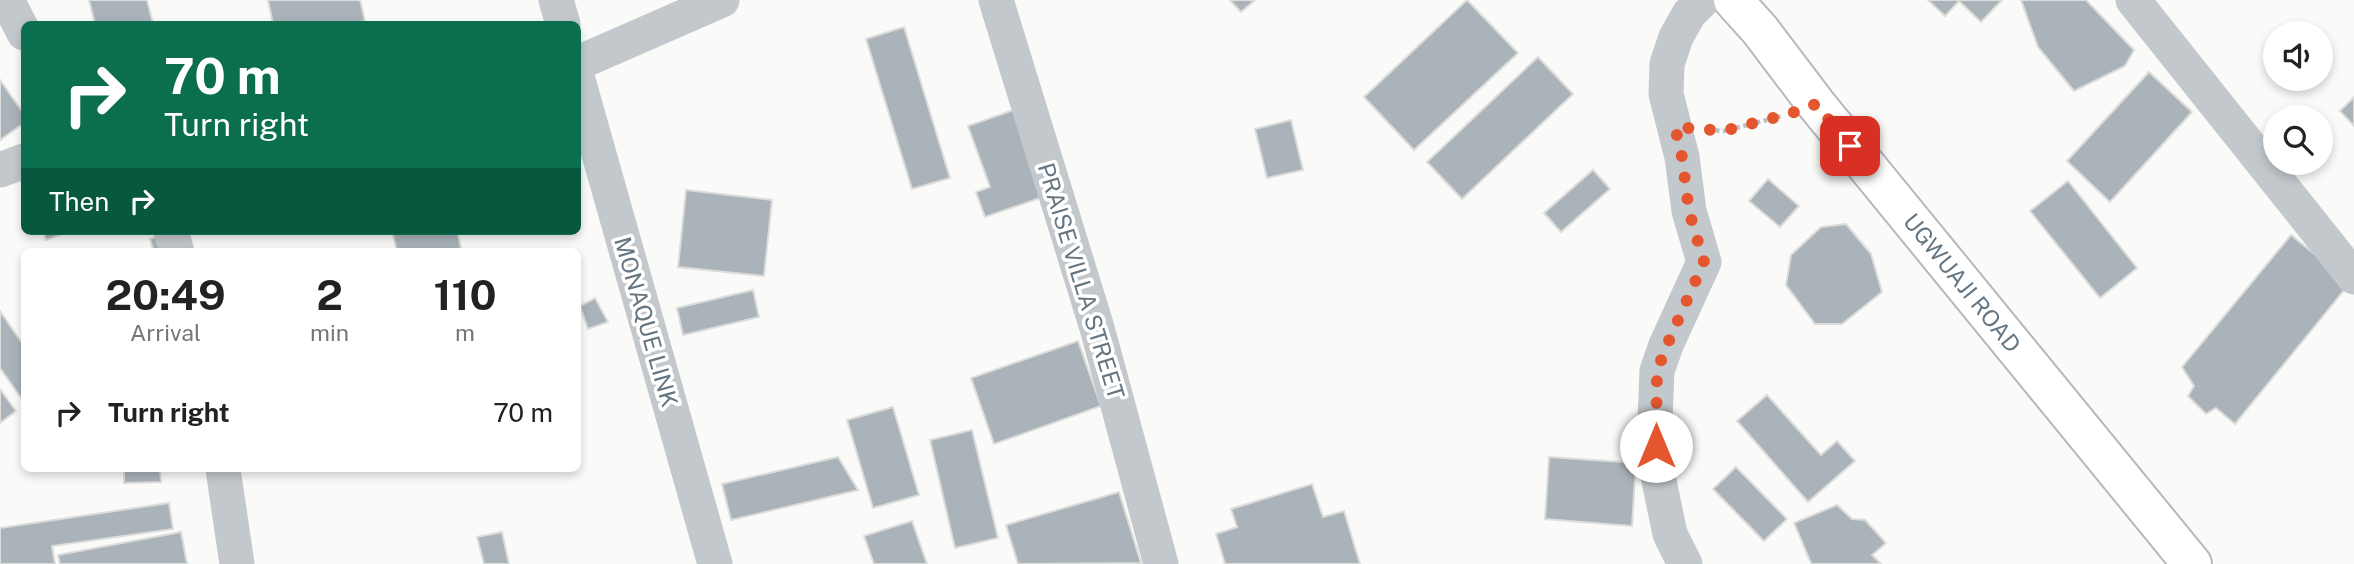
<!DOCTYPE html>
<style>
:root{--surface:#fff;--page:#f2f2f2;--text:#222;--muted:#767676}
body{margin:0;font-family:"Public Sans",sans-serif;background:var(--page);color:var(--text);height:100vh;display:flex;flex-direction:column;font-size:26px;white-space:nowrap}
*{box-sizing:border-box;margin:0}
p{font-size:23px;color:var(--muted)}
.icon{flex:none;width:38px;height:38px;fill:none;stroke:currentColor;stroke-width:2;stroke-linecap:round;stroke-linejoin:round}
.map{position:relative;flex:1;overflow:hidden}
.drawer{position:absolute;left:21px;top:248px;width:560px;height:224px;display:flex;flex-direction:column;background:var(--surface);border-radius:10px;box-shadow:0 4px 10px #0003}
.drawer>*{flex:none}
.guide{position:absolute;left:21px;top:21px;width:560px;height:214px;border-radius:10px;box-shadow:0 4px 10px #0003;background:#0b6e4f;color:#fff;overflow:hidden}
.fabs{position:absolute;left:2263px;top:21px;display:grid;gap:14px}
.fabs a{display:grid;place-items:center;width:70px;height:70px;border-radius:50%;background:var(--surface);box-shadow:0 4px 10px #0003;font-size:35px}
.pin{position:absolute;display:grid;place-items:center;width:60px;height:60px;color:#fff;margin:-30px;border-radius:14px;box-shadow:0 4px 10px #0006}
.me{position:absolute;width:77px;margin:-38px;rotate:0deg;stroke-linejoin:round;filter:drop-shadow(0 0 5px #0008)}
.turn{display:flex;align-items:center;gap:24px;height:147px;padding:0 28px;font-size:32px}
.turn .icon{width:91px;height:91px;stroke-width:2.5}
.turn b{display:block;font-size:49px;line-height:60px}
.then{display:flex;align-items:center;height:66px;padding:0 28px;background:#0003;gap:14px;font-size:26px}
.eta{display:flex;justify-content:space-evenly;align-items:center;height:119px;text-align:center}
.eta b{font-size:42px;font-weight:700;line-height:49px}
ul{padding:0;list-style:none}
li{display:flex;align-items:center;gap:21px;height:91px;padding:0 28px}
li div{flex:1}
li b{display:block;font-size:26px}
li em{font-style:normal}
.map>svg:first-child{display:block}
</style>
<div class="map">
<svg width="2354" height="564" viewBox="0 0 2354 564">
<rect width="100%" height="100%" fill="#fafaf8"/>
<g fill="#aab3b9" stroke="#dcdcda" stroke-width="2">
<path d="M89 0H147L153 24H95Z"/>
<path d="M268 0H360L365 21 349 24H273Z"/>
<path d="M1230 0H1255L1241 12Z"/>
<path d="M1467 0 1518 53 1414 150 1364 97Z"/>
<path d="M1928 0H2002L1981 22 1959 1 1945 16Z"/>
<path d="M2021 0H2086L2134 50 2125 66 2074 91 2038 47Z"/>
<path d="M904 27 950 178 912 189 866 39Z"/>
<path d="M1538 57 1573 94 1462 199 1427 162Z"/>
<path d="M2149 72 2192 112 2110 202 2067 161Z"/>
<path d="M0 80 24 114V123L0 140Z"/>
<path d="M2354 97V126L2340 111Z"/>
<path d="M1019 108 1049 195 985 217 976 192 990 187 968 126Z"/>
<path d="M1291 120 1303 170 1267 178 1255 129Z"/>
<path d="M1593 170 1610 189 1561 232 1544 213Z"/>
<path d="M1768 179 1799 206 1780 227 1749 201Z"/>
<path d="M2068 181 2137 268 2100 298 2030 211Z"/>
<path d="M686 190 772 200 764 276 678 267Z"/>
<path d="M1846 224 1871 254 1882 292 1842 324H1815L1786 285 1791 255 1821 227Z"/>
<path d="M43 231H72L46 240Z"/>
<path d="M392 231H457L462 252H397Z"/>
<path d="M165 234 170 252H154L150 239Z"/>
<path d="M2291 235 2350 283 2235 424 2216 408 2206 414 2188 396 2194 386 2182 367Z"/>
<path d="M753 290 759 317 683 335 677 308Z"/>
<path d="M595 298 608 322 588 329 580 306Z"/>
<path d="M0 311 24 346V402L0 368Z"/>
<path d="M1078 341 1101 406 994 444 971 378Z"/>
<path d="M0 389 16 411 0 423Z"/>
<path d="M1767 395 1821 455 1837 441 1855 461 1808 502 1737 421Z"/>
<path d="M893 407 919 495 873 508 847 420Z"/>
<path d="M972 430 998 538 955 548 930 440Z"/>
<path d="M838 457 858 490 731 520 722 484Z"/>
<path d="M1549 457 1636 463 1632 526 1545 519Z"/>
<path d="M1736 467 1787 519 1764 541 1713 489Z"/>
<path d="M124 469H160L161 482 124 483Z"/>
<path d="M1312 484 1323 517 1344 511 1360 564H1225L1216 534 1237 527 1231 509Z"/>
<path d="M1119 492 1141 563 1018 564 1006 525Z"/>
<path d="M169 503 173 529 52 546 55 564H0V528Z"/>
<path d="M1837 505 1852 519 1865 520 1886 543 1872 555 1881 564H1812L1810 561 1794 523Z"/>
<path d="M912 521 927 564H874L864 536Z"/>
<path d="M181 532 187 564H60L58 555Z"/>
<path d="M502 532 509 564H484L477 537Z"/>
</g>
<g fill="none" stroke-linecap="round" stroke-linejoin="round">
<defs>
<path id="secondary" d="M1733 0 1760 30 1816 104 2192 564"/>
</defs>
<use href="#secondary" stroke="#b3babf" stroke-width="42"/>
<path stroke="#bbbfc2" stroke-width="4.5" stroke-dasharray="3.5 3.5" stroke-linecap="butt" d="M1709 130 1724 131 1782 116"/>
<g stroke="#c3c8cc" stroke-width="35">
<path d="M7 0 24 33"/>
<path d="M556 0 563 24"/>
<path d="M996 0 1097 328 1161 564"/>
<path d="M2133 0 2354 277"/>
<path d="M578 63 722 0"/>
<path d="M578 80 715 564"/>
<path d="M0 170 24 161"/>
<path d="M171 231 177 252"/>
<path d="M223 469 237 564"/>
<path d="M1685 564 1670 534 1657 471 1655 421 1657 371 1666 345 1704 262 1689 211 1682 157 1666 94 1667 64 1676 37 1689 14 1703 0"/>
</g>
<use href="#secondary" stroke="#fff" stroke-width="38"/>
</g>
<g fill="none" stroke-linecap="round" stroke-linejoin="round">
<path stroke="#e4572e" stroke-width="12" stroke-dasharray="0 21.6" d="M1656 446 1657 371 1667 345 1704 262 1689 211 1682 157 1675 127 1724 131 1792 113 1816 104 1850 146"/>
</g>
<g text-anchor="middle" stroke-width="7" stroke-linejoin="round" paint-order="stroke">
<g font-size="23" fill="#657683" stroke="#fff">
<text transform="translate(1081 281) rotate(73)" y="8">PRAISE VILLA STREET</text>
<text transform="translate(1962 283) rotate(51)" y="8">UGWUAJI ROAD</text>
<text transform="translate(646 322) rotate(74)" y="8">MONAQUE LINK</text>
</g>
</g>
</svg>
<div class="fabs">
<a><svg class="icon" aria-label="sound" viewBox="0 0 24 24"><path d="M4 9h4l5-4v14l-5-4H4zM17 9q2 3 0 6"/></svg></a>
<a><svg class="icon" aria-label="search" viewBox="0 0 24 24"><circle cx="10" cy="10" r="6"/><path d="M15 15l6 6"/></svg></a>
</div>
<div class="pin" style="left:1850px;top:146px;background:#d93025"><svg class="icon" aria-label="arrive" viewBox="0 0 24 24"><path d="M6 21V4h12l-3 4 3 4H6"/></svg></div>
<svg class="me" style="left:1656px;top:446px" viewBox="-20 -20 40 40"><circle r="19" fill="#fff"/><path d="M0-13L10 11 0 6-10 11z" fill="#e4572e"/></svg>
<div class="guide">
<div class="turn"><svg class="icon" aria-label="right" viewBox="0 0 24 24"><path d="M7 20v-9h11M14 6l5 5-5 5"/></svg><div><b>70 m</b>Turn right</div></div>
<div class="then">Then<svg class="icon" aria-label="right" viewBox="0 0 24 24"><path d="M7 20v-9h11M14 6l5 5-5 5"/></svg></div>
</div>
<section class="drawer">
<div class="eta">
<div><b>20:49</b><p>Arrival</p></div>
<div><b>2</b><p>min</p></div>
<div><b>110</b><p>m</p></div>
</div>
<ul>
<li><svg class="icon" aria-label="right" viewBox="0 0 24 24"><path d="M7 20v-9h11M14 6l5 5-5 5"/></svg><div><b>Turn right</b></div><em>70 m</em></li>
</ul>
</section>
</div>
